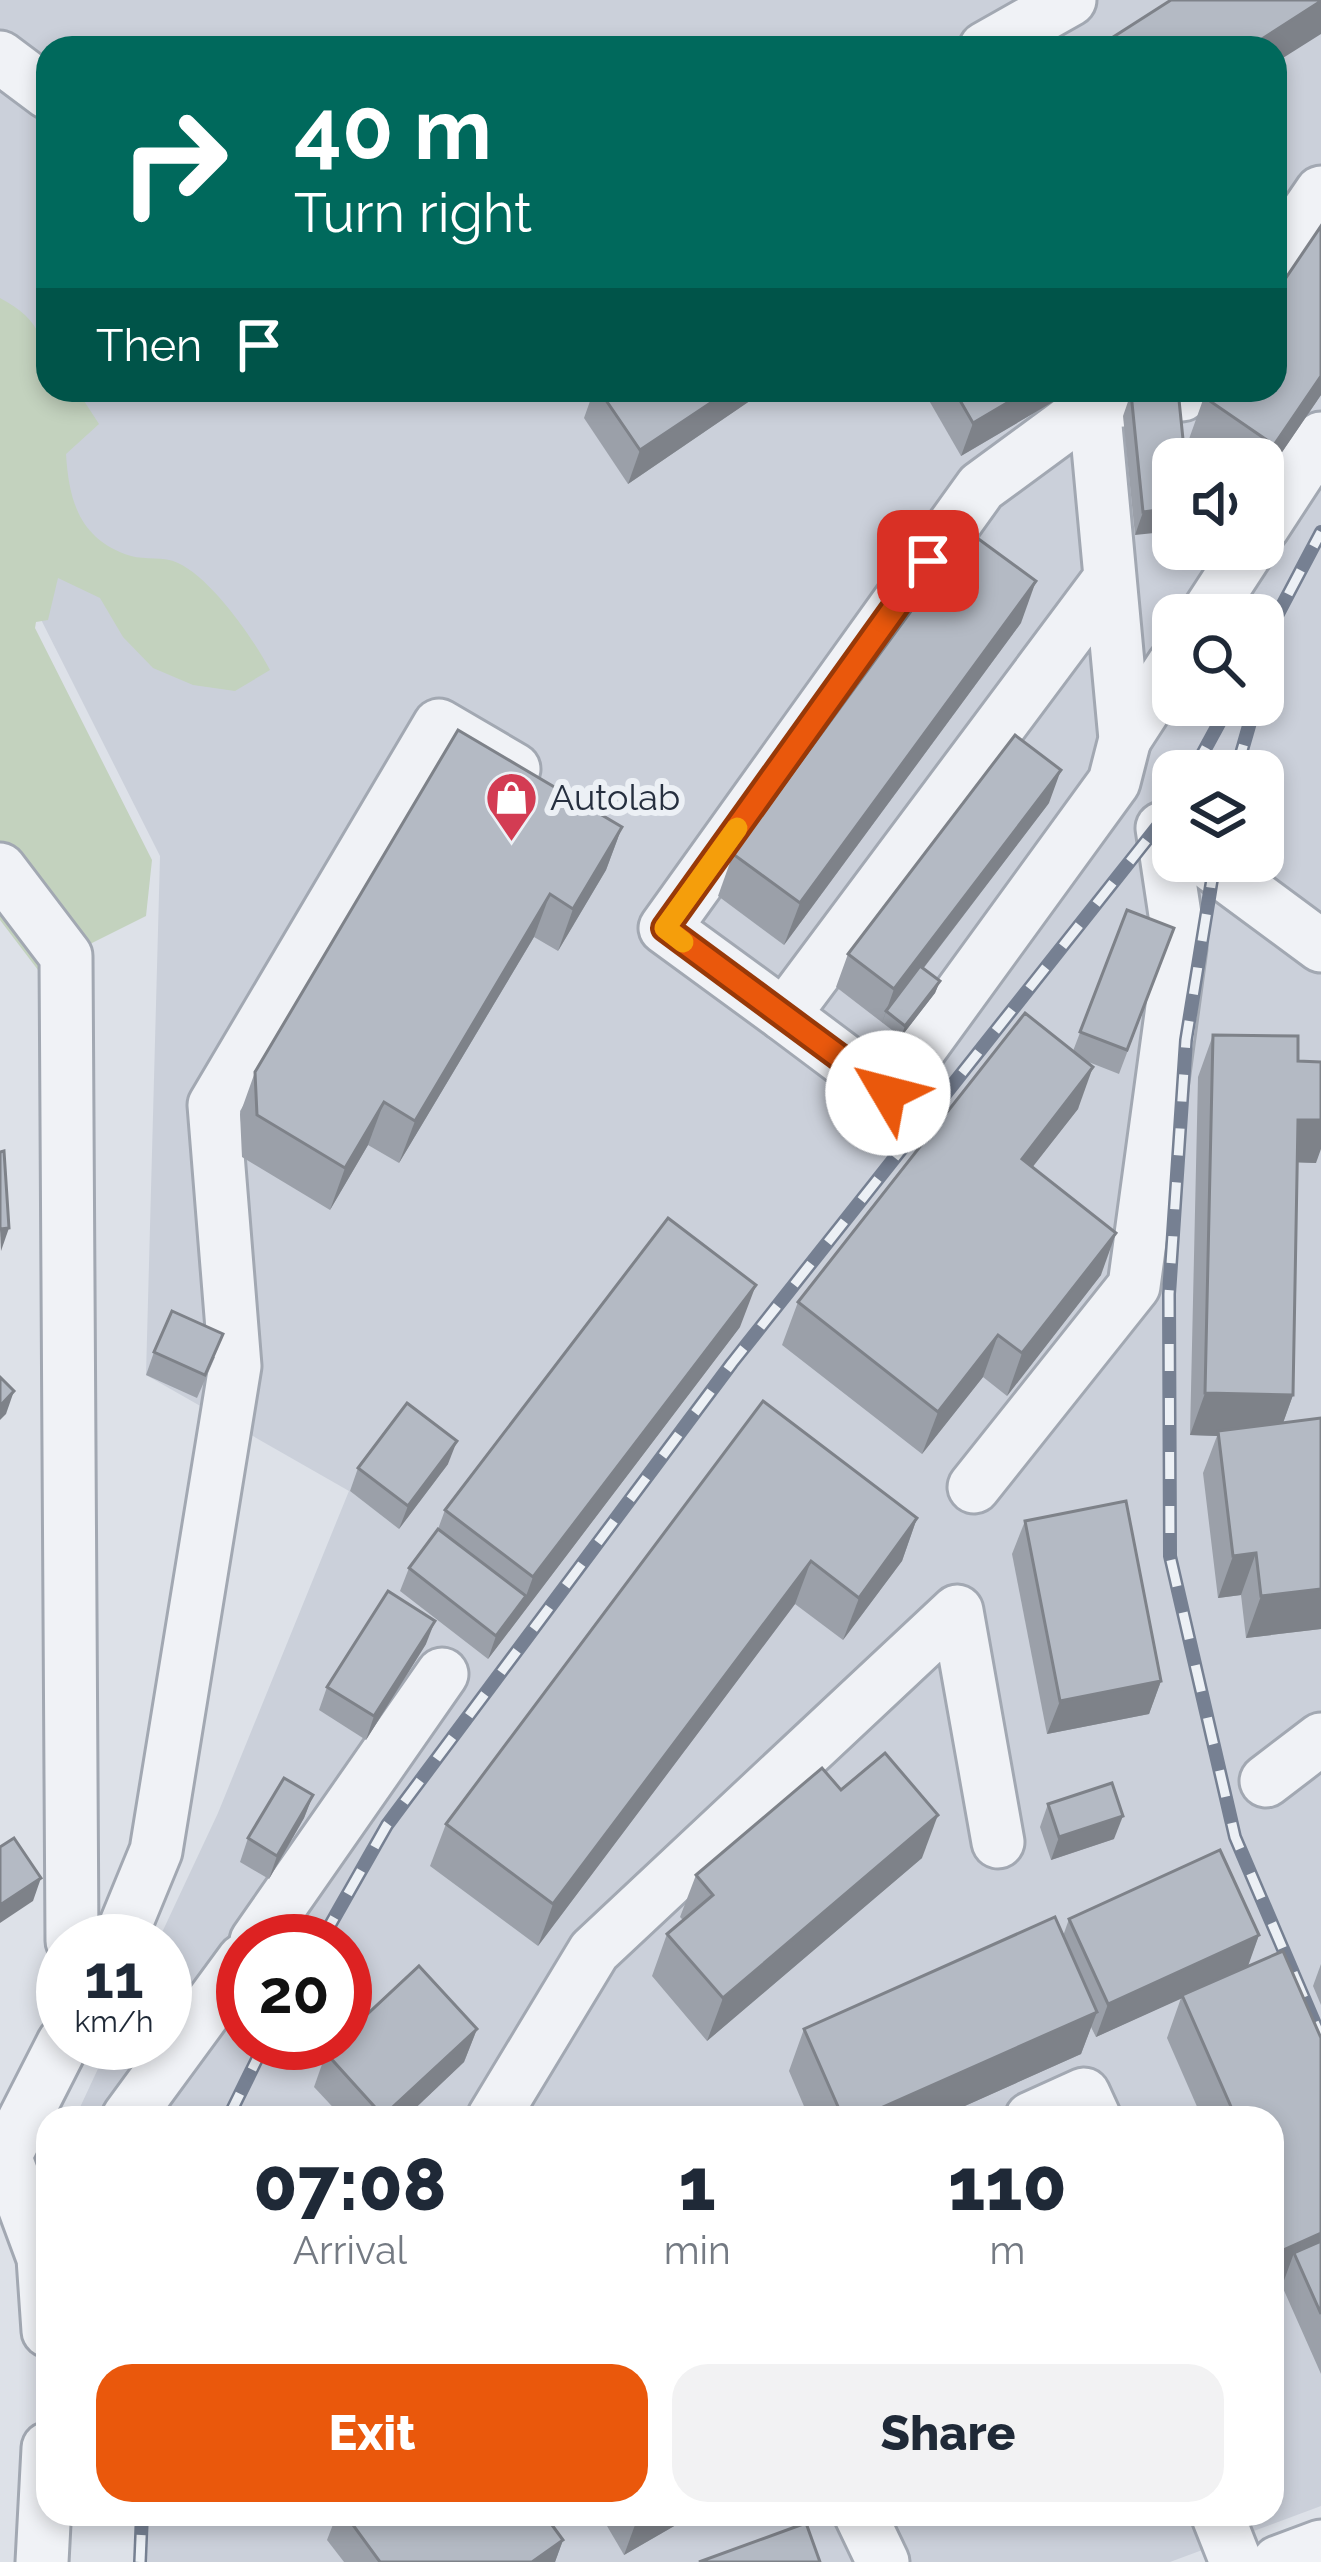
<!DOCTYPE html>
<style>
:root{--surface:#fff;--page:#f2f2f3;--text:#1f2937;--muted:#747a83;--accent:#ea580c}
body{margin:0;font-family:Raleway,sans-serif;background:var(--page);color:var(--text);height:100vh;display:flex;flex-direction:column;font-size:45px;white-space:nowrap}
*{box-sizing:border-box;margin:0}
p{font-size:39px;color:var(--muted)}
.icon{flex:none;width:66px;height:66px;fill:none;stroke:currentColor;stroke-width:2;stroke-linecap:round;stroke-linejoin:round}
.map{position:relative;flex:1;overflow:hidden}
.details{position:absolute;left:36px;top:2106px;width:1248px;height:420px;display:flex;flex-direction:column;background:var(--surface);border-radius:36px;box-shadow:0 6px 18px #0003}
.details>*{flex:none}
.guide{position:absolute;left:36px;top:36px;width:1251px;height:366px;border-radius:36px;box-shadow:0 6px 18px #0003;background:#00695c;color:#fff;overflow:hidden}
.buttons{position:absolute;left:1152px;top:438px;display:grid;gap:24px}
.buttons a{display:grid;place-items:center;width:132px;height:132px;border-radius:24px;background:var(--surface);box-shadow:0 6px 18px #0003;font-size:60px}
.speed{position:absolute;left:36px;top:1914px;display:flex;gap:24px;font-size:60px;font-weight:700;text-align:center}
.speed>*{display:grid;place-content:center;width:156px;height:156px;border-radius:50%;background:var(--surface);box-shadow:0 6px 18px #0003;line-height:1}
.speed small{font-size:30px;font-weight:400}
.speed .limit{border:18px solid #d22;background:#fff;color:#111}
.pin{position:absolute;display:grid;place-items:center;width:102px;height:102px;color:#fff;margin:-51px;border-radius:24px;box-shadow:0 6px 18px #0006}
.me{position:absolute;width:132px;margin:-66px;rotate:307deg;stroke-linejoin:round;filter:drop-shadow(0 0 9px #0008)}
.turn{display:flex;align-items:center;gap:42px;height:252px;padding:0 60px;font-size:54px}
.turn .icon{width:156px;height:156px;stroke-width:2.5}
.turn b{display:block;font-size:84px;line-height:102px}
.then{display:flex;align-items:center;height:114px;padding:0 60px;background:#0003;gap:24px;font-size:45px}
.eta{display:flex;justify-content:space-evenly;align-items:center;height:204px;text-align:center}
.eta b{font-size:72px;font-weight:800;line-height:84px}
.button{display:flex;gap:24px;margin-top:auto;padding:24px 60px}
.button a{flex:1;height:138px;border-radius:36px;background:var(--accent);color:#fff;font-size:48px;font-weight:800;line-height:138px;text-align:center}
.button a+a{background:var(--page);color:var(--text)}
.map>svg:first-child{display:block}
</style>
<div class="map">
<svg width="1321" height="2562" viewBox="0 0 1321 2562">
<rect width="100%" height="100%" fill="#dde1e8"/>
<path fill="#cbd0da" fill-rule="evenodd" d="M0 0H1321V2506L1170 2562H142L135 2514H1272V2118H75L110 2043H165V1941H158L218 1813 349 1491 146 1375 160 856 0 538ZM48 48H1275V390H48ZM1173 459H1263V549H1173ZM1173 615H1263V705H1173ZM1173 771H1263V861H1173ZM243 1941H345V2043H243Z"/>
<path fill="#c3d2be" d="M0 298C42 320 48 345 48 390H77L99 424 66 454C69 502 80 540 131 556 145 560 164 556 178 563 211 578 253 638 270 670L235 691 193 685 153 668 123 637 100 598 58 578 48 620 36 622 35 628 152 860 146 916 38 970 0 920Z"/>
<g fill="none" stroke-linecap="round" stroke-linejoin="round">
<defs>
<g id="minor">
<path d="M985 48 1070 0"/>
<path d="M0 57 48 93"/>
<path d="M1275 259 1321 192"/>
<path d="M1263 527 1321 438"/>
<path d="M1110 578 784 1015 888 1093 1114 782 1125 739 1094 404 1182 395 1186 390"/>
<path d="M1206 615 1249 549"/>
<path d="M1125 739 1173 665"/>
<path d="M1206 861 1321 946"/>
<path d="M0 869 66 956 72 1941"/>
<path d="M784 1015 665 928 981 487 1094 404"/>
<path d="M974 1487 1134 1286 1180 948 1162 828"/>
<path d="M1266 1781 1321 1739"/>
<path d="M119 1941 156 1851 235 1366 214 1105 439 725 514 769"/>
<path d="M256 1941 442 1674"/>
<path d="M128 2117 243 1960"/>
<path d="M493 2118 594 1951 957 1611 998 1842"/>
<path d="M1031 2118 1084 2094 1095 2118"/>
<path d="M0 2142 43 2258 48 2331"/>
<path d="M7 2153 63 2043"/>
<path d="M860 2514 883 2562"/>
<path d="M1217 2514 1236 2562"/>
<path d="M42 2562 48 2448"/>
<path d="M1278 2562 1321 2546"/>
</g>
</defs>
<use href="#minor" stroke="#a2a8b2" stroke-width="57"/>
<use href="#minor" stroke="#f0f2f6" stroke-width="51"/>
<defs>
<g id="rail">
<path d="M1263 642 1321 532"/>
<path d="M1263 678 1277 629"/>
<path d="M1193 771 1229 705"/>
<path d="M1236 771 1255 705"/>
<path d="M1215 861 1186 1040 1169 1294 1170 1556 1235 1837 1321 2038"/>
<path d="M321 1941 387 1825 732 1363 1173 807"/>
<path d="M228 2118 265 2043"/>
<path d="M140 2562 142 2514"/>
</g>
</defs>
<use href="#rail" stroke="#768092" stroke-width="14"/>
<use href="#rail" stroke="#ecf0f5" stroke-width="9" stroke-dasharray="27" stroke-linecap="butt"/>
</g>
<g fill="#9ba0a9">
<path d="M594 390H766L628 484 584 418Z"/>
<path d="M929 390H1073L961 456 927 397Z"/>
<path d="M1131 393 1185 459 1135 535 1123 416Z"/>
<path d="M1321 395 1263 480V459H1218L1189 439 1204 397Z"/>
<path d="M1021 623 784 945 718 896 733 854Z"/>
<path d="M1049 803 923 969 940 981 935 993 901 1037 836 987 848 954Z"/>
<path d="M622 827 606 870 558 951 534 937 399 1163 368 1145 330 1210 242 1157 240 1114 255 1072Z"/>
<path d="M1127 910 1174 928 1119 1074 1086 1061 1078 1109 1032 1167 1101 1275 1007 1396 983 1377 922 1454 782 1345 798 1302 1073 1051Z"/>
<path d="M1213 1035 1298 1061 1316 1163 1298 1162 1293 1395 1283 1423 1321 1629 1246 1638 1241 1595 1218 1598 1203 1473 1217 1436 1190 1435 1198 1077Z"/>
<path d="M740 1327 488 1659 400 1591 409 1568 438 1529 445 1510Z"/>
<path d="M154 1352 215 1357 197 1398 146 1375Z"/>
<path d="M763 1401 917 1518 902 1561 843 1640 795 1604 538 1946 430 1866 446 1824Z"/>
<path d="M448 1464 399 1529 350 1491 358 1468Z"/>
<path d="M1025 1521 1161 1681 1149 1714 1047 1734 1012 1554Z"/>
<path d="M426 1644 366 1740 319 1710 327 1687Z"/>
<path d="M313 1795 304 1818 269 1879 240 1862 248 1838Z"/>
<path d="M1048 1804 1114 1839 1051 1860 1040 1827Z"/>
<path d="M922 1858 707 2041 652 1976 667 1934 683 1920 680 1917 696 1875Z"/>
<path d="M1069 1919 1259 1935 1247 1967 1321 2038V2374L1282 2286 1272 2290V2118H1202L1167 2038 1181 1998 1096 2037 1091 2027 1081 2054 938 2118H809L789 2071 804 2029 1063 1936Z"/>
<path d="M1321 1964V2005L1313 1986Z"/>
<path d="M477 2029 464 2062 405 2118H343L314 2087 326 2053Z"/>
<path d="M337 2514H345L563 2540 555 2562H344L327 2540Z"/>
<path d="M600 2514H695L624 2555Z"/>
</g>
<g fill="#7e8289">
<path d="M1321 1V34L1275 63V48H1248Z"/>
<path d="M1321 376V395L1263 480V475L1274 445Z"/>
<path d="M730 390H766L628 484 640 450Z"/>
<path d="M1029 390H1073L961 456 973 423Z"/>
<path d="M1173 508V531L1135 535 1143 512Z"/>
<path d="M1036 581 1021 623 784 945 800 903Z"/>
<path d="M1061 770 1049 803 889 1013 886 1011 882 1023 894 989Z"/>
<path d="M622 827 606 870 558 951 573 909Z"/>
<path d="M550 894 534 937 399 1163 415 1121Z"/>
<path d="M940 981 935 993 901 1037 905 1026Z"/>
<path d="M1093 1067 1078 1109 1006 1201 1022 1159Z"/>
<path d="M384 1102 368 1145 330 1210 345 1168Z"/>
<path d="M1298 1120H1321V1149L1316 1163 1283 1162Z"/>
<path d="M9 1228 1 1251 0 1229Z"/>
<path d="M1116 1233 1101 1275 1007 1396 1022 1353Z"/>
<path d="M756 1285 740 1327 488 1659 496 1636 526 1596 533 1577Z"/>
<path d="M998 1335 983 1377 922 1454 938 1412Z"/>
<path d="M14 1391 6 1414 0 1420V1406Z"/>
<path d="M1205 1393 1293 1395 1278 1437 1218 1431 1217 1436 1190 1435Z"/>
<path d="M457 1441 448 1464 399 1529 408 1506Z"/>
<path d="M917 1518 902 1561 843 1640 859 1598Z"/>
<path d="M1256 1553 1241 1595 1218 1598 1233 1556Z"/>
<path d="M811 1561 795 1604 538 1946 553 1904Z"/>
<path d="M1321 1589V1629L1246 1638 1261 1596Z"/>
<path d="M435 1621 426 1644 366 1740 374 1716Z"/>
<path d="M1161 1681 1149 1714 1047 1734 1060 1701Z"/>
<path d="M313 1795 304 1818 269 1879 277 1856Z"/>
<path d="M938 1815 922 1858 707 2041 723 1998Z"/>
<path d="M1123 1816 1114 1839 1051 1860 1059 1837Z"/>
<path d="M41 1878 33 1901 0 1923V1905Z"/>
<path d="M1259 1935 1247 1969 1096 2037 1108 2004Z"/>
<path d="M1097 2012 1081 2054 938 2118H858Z"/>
<path d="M477 2029 464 2062 405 2118H383Z"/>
<path d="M1321 2233V2269L1294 2253 1282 2286 1272 2290V2255Z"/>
<path d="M639 2514H695L624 2555Z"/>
<path d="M563 2540 555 2562H532Z"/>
</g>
<g fill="#b4bac4" stroke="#7e8289" stroke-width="3">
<path d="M1171 0H1321V1L1248 48H1096Z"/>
<path d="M1321 226V376L1274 445 1204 397 1209 390H1275V294Z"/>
<path d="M599 390H730L640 450Z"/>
<path d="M954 390H1029L973 423Z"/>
<path d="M1162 390H1178L1185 459H1173V508L1143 512 1131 393Z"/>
<path d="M969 532 1036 581 800 903 733 854Z"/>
<path d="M458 730 622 827 573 909 550 894 415 1121 384 1102 345 1168 257 1115 255 1072Z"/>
<path d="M1015 735 1061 770 894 989 848 954Z"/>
<path d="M1127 910 1174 928 1127 1050 1080 1032Z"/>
<path d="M920 966 940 981 905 1026 886 1011Z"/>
<path d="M1025 1013 1093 1067 1022 1159 1116 1233 1022 1353 998 1335 938 1412 798 1302Z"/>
<path d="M1213 1035 1298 1036V1061L1321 1062V1120H1298L1293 1395 1205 1393Z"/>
<path d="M4 1151 9 1228 0 1229V1152Z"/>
<path d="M668 1218 756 1285 533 1577 445 1510Z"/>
<path d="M172 1311 223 1334 205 1375 154 1352Z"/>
<path d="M0 1377 14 1391 0 1406Z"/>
<path d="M763 1401 917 1518 859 1598 811 1561 553 1904 446 1824Z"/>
<path d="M407 1403 457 1441 408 1506 358 1468Z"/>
<path d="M1321 1418V1589L1261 1596 1256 1553 1233 1556 1218 1431Z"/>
<path d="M1126 1501 1161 1681 1060 1701 1025 1521Z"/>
<path d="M438 1529 526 1596 496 1636 409 1568Z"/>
<path d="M388 1591 435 1621 374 1716 327 1687Z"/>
<path d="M885 1753 938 1815 723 1998 667 1934 713 1895 696 1875 822 1768 841 1790Z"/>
<path d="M284 1778 313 1795 277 1856 248 1838Z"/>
<path d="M1112 1783 1123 1816 1059 1837 1048 1804Z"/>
<path d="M14 1838 41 1878 0 1905V1847Z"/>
<path d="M1220 1850 1259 1935 1108 2004 1069 1919Z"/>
<path d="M1055 1917 1097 2012 858 2118H843L804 2029Z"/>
<path d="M1283 1951 1321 2038V2233L1272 2255V2118H1236L1182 1995Z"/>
<path d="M419 1966 477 2029 383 2116 326 2053 337 2043H345V2035Z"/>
<path d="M1321 2241V2314L1294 2253Z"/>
<path d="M345 2514H544L563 2540 532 2562H380Z"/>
<path d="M806 2523 820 2562H699Z"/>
</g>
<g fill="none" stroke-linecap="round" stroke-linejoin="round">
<defs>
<path id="route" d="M888 1093 665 928 928 561"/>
</defs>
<use href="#route" stroke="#983908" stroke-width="30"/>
<use href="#route" stroke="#ea580c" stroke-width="21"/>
<path stroke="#f59e0b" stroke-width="21" d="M683 942 665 928 737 828"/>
</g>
<defs>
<symbol id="shop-pin" viewBox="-11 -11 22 30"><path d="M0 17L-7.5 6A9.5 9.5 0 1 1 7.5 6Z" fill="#d33c53" stroke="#ecf0f5"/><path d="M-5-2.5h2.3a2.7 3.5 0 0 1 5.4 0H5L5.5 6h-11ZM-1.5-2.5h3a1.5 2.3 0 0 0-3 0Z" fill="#fff"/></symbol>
</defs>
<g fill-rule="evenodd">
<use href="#shop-pin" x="482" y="768" width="59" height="81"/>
</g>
<g text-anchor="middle" stroke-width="12" stroke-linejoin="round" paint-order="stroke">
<g font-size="36" fill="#262f3f" stroke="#ecf0f5" text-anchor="start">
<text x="550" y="810">Autolab</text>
</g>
</g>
</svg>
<div class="buttons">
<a><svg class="icon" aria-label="sound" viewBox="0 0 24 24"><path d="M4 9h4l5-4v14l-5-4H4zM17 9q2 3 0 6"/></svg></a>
<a><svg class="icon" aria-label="search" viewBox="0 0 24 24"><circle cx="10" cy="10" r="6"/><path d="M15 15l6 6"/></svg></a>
<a><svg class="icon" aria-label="layers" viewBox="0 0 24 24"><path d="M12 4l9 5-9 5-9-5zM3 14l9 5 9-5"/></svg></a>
</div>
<div class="speed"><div>11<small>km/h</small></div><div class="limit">20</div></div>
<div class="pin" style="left:928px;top:561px;background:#d93025"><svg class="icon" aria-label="arrive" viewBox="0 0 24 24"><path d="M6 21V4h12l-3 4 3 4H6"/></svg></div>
<svg class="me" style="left:888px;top:1093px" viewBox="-20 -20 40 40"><circle r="19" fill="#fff"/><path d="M0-13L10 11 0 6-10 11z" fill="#ea580c"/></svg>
<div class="guide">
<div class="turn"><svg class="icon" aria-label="right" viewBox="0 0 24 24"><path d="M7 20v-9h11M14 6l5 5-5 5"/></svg><div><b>40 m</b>Turn right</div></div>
<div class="then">Then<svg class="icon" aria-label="arrive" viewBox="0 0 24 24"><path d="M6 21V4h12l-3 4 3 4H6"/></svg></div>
</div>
<section class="details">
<div class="eta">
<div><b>07:08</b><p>Arrival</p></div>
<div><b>1</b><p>min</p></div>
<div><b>110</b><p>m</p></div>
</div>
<div class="button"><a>Exit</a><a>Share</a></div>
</section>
</div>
